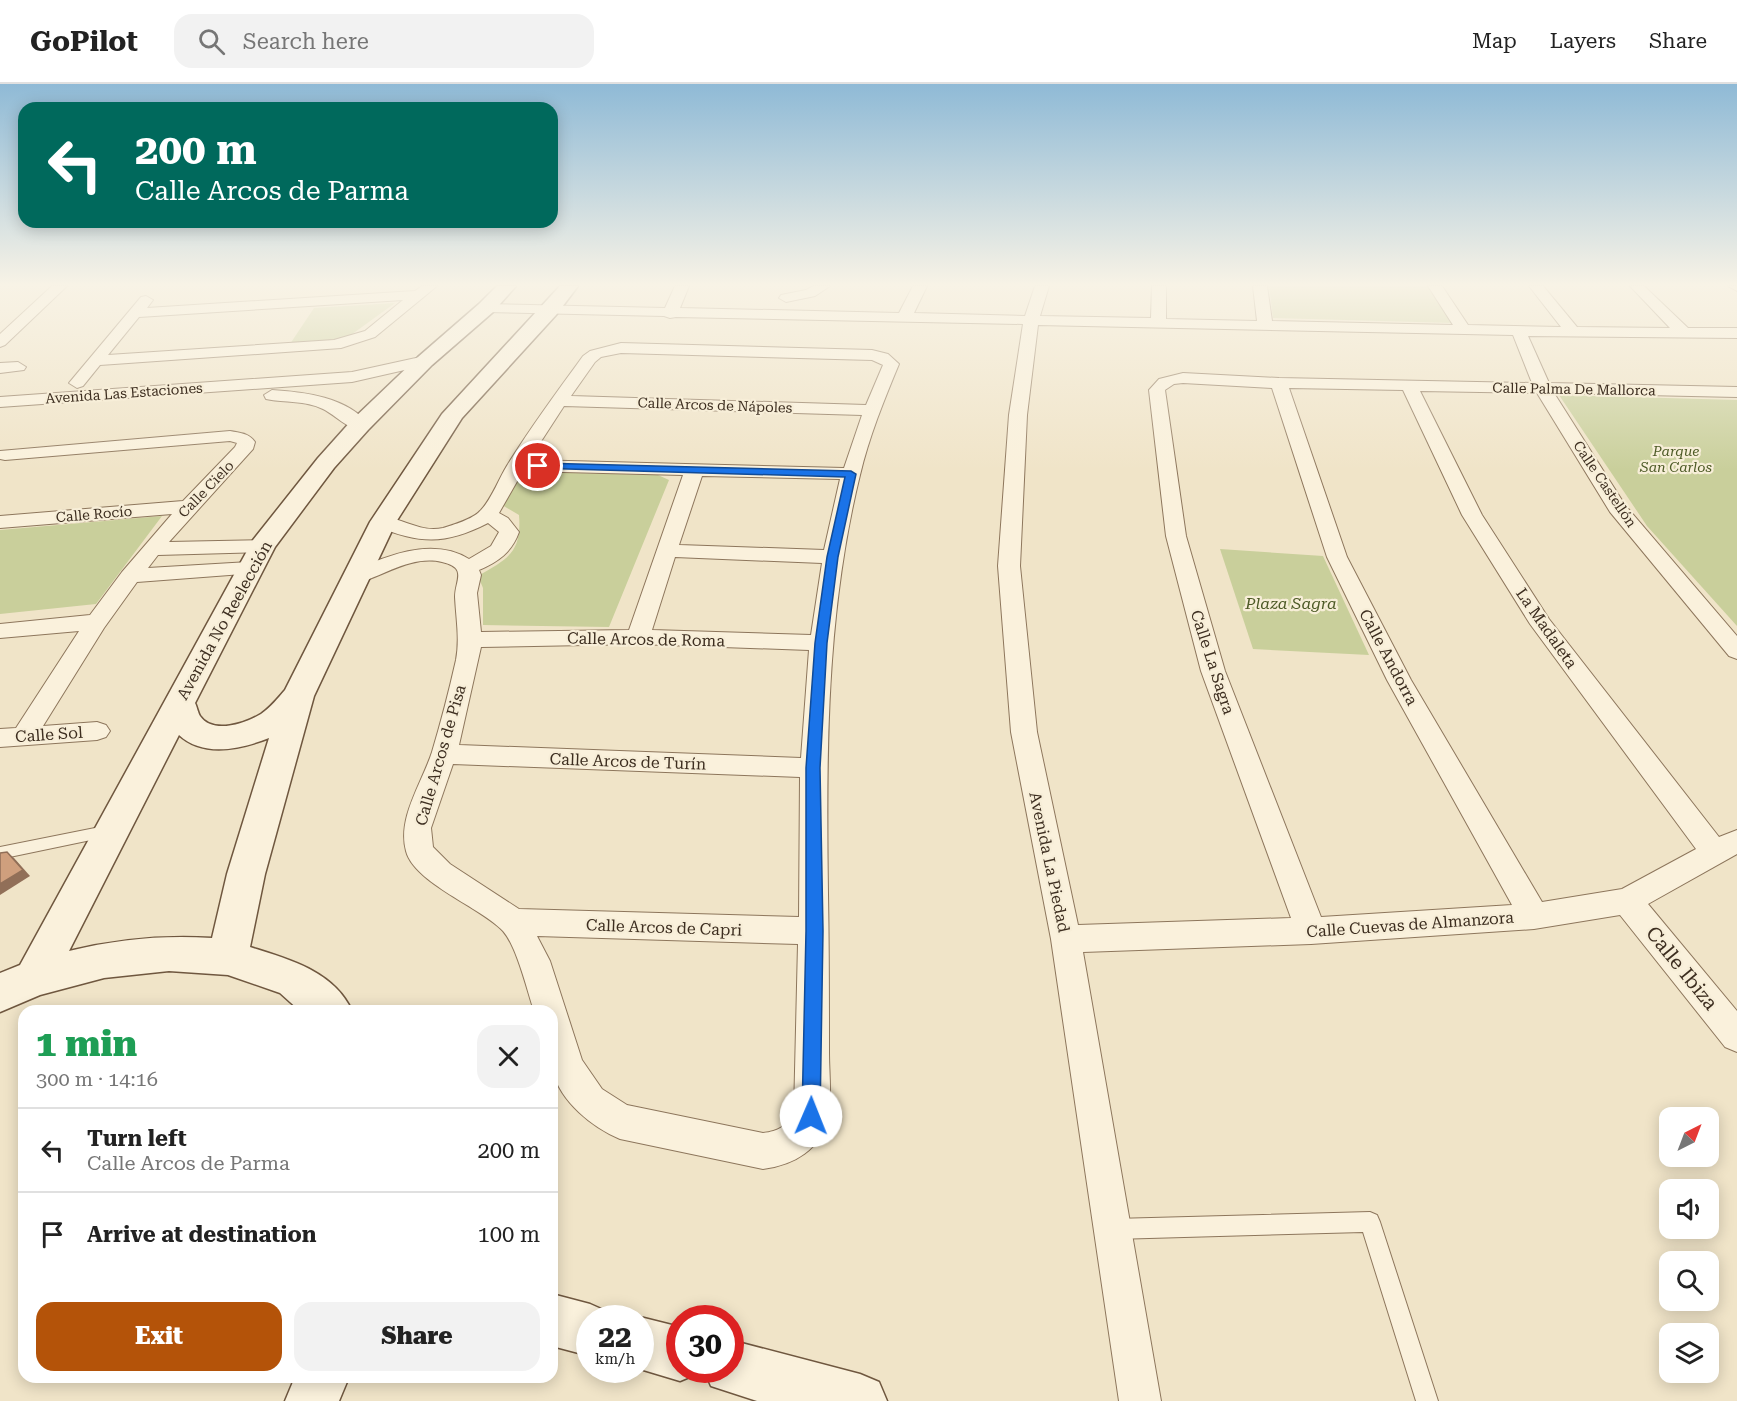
<!DOCTYPE html>
<meta charset="utf-8">
<style>
:root{--surface:#fff;--page:#f2f2f2;--text:#222;--muted:#767676;--line:#e0e0e0;--accent:#b45309}
body{margin:0;font-family:"Roboto Serif",serif;background:var(--page);color:var(--text);height:100vh;display:flex;flex-direction:column;font-size:22px;white-space:nowrap}
*{box-sizing:border-box;margin:0}
p{font-size:20px;color:var(--muted)}
.icon{flex:none;width:33px;height:33px;fill:none;stroke:currentColor;stroke-width:2;stroke-linecap:round;stroke-linejoin:round}
.map{position:relative;flex:1;overflow:hidden}
.panel{position:absolute;left:18px;top:921px;width:540px;height:378px;display:flex;flex-direction:column;background:var(--surface);border-radius:18px;box-shadow:0 3px 15px #0003}
.panel>*{flex:none}
.top-card{position:absolute;left:18px;top:18px;width:540px;height:126px;border-radius:18px;box-shadow:0 3px 15px #0003;background:#00695c;color:#fff;overflow:hidden}
.needle{width:39px;rotate:42deg}
.fabs{position:absolute;left:1659px;top:1023px;display:grid;gap:12px}
.fabs a{display:grid;place-items:center;width:60px;height:60px;border-radius:12px;background:var(--surface);box-shadow:0 3px 15px #0003;font-size:30px}
.speed{position:absolute;left:576px;top:1221px;display:flex;gap:12px;font-size:30px;font-weight:700;text-align:center}
.speed>*{display:grid;place-content:center;width:78px;height:78px;border-radius:50%;background:var(--surface);box-shadow:0 3px 15px #0003;line-height:1}
.speed small{font-size:15px;font-weight:400}
.speed .limit{border:9px solid #d22;background:#fff;color:#111}
.pin{position:absolute;display:grid;place-items:center;width:51px;height:51px;color:#fff;margin:-26px;border:3px solid #fff;border-radius:50%;box-shadow:0 2px 6px #0007}
.me{position:absolute;width:66px;margin:-33px;rotate:1deg;stroke-linejoin:round;filter:drop-shadow(0 0 4px #0008)}
.turn{display:flex;align-items:center;gap:21px;height:126px;padding:0 18px;font-size:27px}
.turn .icon{width:78px;height:78px;stroke-width:2.5}
.turn b{display:block;font-size:42px;line-height:51px}
.round{display:grid;place-items:center;flex:none;width:63px;height:63px;border-radius:18px;background:var(--page)}
.head{display:flex;align-items:center;justify-content:space-between;height:102px;padding:0 18px}
h1{font-size:36px;font-weight:800;line-height:45px;color:#1e9e55}
.primary-button{display:flex;gap:12px;margin-top:auto;padding:12px 18px}
.primary-button a{flex:1;height:69px;border-radius:18px;background:var(--accent);color:#fff;font-size:24px;font-weight:800;line-height:69px;text-align:center}
.primary-button a+a{background:var(--page);color:var(--text)}
ul{padding:0;list-style:none}
li{display:flex;align-items:center;gap:18px;height:84px;padding:0 18px;border-top:2px solid var(--line)}
li div{flex:1}
li b{display:block;font-size:22px}
li em{font-style:normal}
header{display:flex;align-items:center;gap:36px;box-sizing:border-box;height:84px;padding:0 30px;background:var(--surface);border-bottom:2px solid var(--line)}
header strong{font-size:28px}
nav{display:flex;gap:33px;margin-inline-start:auto;font-size:21px}
.search{width:420px;height:54px;background:var(--page);display:flex;align-items:center;gap:15px;box-sizing:border-box;padding:0 21px;border-radius:18px;color:var(--muted);font-size:22px}
.map>svg:first-child{display:block}
</style>
<header>
<strong>GoPilot</strong>
<div class="search"><svg class="icon" aria-label="search" viewBox="0 0 24 24"><circle cx="10" cy="10" r="6"/><path d="M15 15l6 6"/></svg>Search here</div>
<nav><a>Map</a><a>Layers</a><a>Share</a></nav>
</header>
<div class="map">
<svg width="1737" height="1317" viewBox="0 0 1737 1317">
<rect width="100%" height="100%" fill="#f0e4c8"/>
<g fill="#c9cf9b">
<path d="M1269 202H1429L1454 239 1273 234Z"/>
<path d="M395 219 344 256 290 260 314 224Z"/>
<path d="M1559 311 1737 316V542L1647 442Z"/>
<path d="M523 388 658 391 669 396 609 543 483 541V504L478 492C507 475 522 469 519 431L502 421Z"/>
<path d="M162 432 96 520 0 530V446Z"/>
<path d="M1220 465 1323 472 1369 571 1253 565Z"/>
</g>
<g fill="none" stroke-linecap="round" stroke-linejoin="round">
<defs>
<g id="service">
<path d="M110 741 115 743 117 747 115 751 0 775V763Z"/>
<path d="M1370 1128 1377 1131 1380 1138 1438 1317H1416L1363 1148 1114 1155 1107 1152 1104 1145 1107 1138 1114 1135Z"/>
</g>
<g id="minor">
<path d="M52 202H67L5 261 0 263V250Z"/>
<path d="M422 202H437L375 253 341 264 100 281 83 302 77 304 69 299 141 213 146 212 153 216 147 224 415 207ZM403 216 365 247 334 256 108 271 139 233Z"/>
<path d="M675 202H689L680 224 899 229 913 202H927L914 229 1025 232 1035 202H1049L1040 232 1151 234 1152 202H1166V235L1257 237 1253 202H1267L1272 237 1453 241 1428 202H1442L1468 241 1561 243 1529 202H1543L1577 243 1670 244 1630 202H1644L1688 244H1737V254L1528 252 1549 299 1737 303V313L1554 309 1625 421 1737 552V575L1729 572 1610 428 1537 309 1420 307 1482 431 1549 535 1719 753 1737 746V770L1648 820 1737 927V968L1725 963 1620 831 1534 845 1311 860 1083 868 1161 1317H1119L1051 855 1011 648 998 482 1009 331 1023 240 676 233 670 234 664 232 486 228 479 224 486 220 665 224ZM1038 241 1513 251 1532 299 1279 294 1183 289 1159 295 1149 306 1166 452 1201 587 1291 834 1078 841 1037 648 1020 482 1027 331ZM1183 299 1272 304 1327 473 1387 596 1512 821 1321 833 1225 587 1186 452 1165 306 1174 300ZM1289 304 1403 306 1462 431 1530 540 1696 765 1622 805 1542 818 1411 596 1347 473Z"/>
<path d="M813 202H830L815 212 786 218 779 214 781 211 806 206Z"/>
<path d="M1728 202H1737V207Z"/>
<path d="M621 259 872 266 888 270 899 280C884 316 869 353 860 391 826 529 826 670 828 810 829 863 829 916 829 969 829 989 832 1013 828 1032 821 1066 794 1081 763 1085L620 1055C592 1043 561 1018 553 988 548 972 552 944 552 927H534C527 906 517 863 503 847 482 824 414 799 406 767 397 734 422 699 432 668 441 638 449 607 456 576 460 555 456 534 455 513 455 496 468 484 442 478 411 471 384 492 355 500L347 498 344 493C350 485 360 483 369 480 400 467 438 456 469 475L491 462 499 448 488 439C445 461 420 460 376 442L373 438 376 434C397 429 418 450 443 444 453 441 473 435 480 427 491 417 500 392 508 380 532 341 557 308 583 272L590 267ZM621 269 872 276 883 281 866 321 571 312 595 278 601 273ZM564 322 862 331 844 384 529 376ZM523 387 683 391 629 546 481 548 477 509 481 491 479 486C498 478 512 468 519 448L508 434 499 429ZM702 392 840 395 824 466 679 461ZM675 473 822 479 811 551 652 546ZM638 560 809 566 801 674 459 661 481 563ZM453 680 800 693 799 833 519 825 450 780 433 763 431 744ZM537 852 798 860 794 1029C785 1043 779 1047 763 1049L627 1021 602 1005 582 976 550 877Z"/>
<path d="M425 272 433 277 431 280 352 298 0 323V313L352 288Z"/>
<path d="M18 278 26 283 24 286 0 289V279Z"/>
<path d="M272 306C304 308 348 313 369 341L366 345C351 349 337 332 323 325 305 316 285 319 266 315L264 311Z"/>
<path d="M230 347C240 349 249 349 255 358L253 365 169 458 262 456 269 458 272 462 269 466 262 468 158 471 148 484 249 478 256 479 260 484 256 489 137 498 104 544 43 642 97 638 106 641 110 647 106 653 97 656 0 663V645L16 644 79 547 0 554V540L90 531 122 488 172 430 0 444V432L183 417 235 363 237 359 230 357 5 376 0 375V367Z"/>
</g>
<g id="secondary">
<path d="M497 202H516L493 228 432 281 368 346 334 384 275 463 195 619C197 623 198 629 200 632 213 651 246 639 261 630 271 623 278 614 285 606L370 438 442 330 560 202H578L556 231 462 334 396 438 314 612 265 790 250 863C288 875 334 887 352 927H300L280 909 228 891 169 887 104 894 40 911 0 928V889L20 881 253 456 318 374 352 336 418 273 479 220ZM179 651C204 674 241 665 269 654L227 790 212 854C162 851 118 855 69 867Z"/>
<path d="M552 1210 590 1220 608 1228 611 1234H590V1272L552 1262Z"/>
<path d="M640 1233 680 1243V1286H700L699 1289 680 1297 640 1285V1234H636Z"/>
<path d="M730 1256 860 1290 879 1298 887 1317H757L711 1302 704 1286H730Z"/>
<path d="M295 1293H349L339 1317H285Z"/>
</g>
</defs>
<use href="#service" stroke="#8d765c" stroke-width="2"/>
<use href="#minor" stroke="#8d765c" stroke-width="2"/>
<use href="#secondary" stroke="#6f573f" stroke-width="3"/>
<use href="#service" fill="#faf1dc" fill-rule="evenodd"/>
<use href="#minor" fill="#faf1dc" fill-rule="evenodd"/>
<use href="#secondary" fill="#faf1dc" fill-rule="evenodd"/>
</g>
<path fill="#916f58" d="M7 768 14 774 30 792 0 811V800Z"/>
<path fill="#cf9f7d" stroke="#916f58" stroke-width="1.5" d="M7 768 23 786 0 800V769Z"/>
<linearGradient id="sky" x2="0" y2="1"><stop stop-color="#8fbad6"/><stop offset="0.52" stop-color="#f8f3e6"/><stop offset="1" stop-color="#f8f3e6" stop-opacity="0"/></linearGradient>
<rect width="1737" height="386" fill="url(#sky)"/>
<path fill="#1a73e8" stroke="#114b97" stroke-width="1.5" d="M538 379 851 387 856 390 838 473 827 559 820 684 823 847 820 1032 818 1039 811 1042 804 1039 802 1032 806 847V684L815 559 827 473 845 393 534 384 533 382Z"/>
<g text-anchor="middle" stroke-width="4.5" stroke-linejoin="round" paint-order="stroke">
<g font-size="14" fill="#3d2e20" stroke="#f7eed8">
<text transform="translate(1574 305) rotate(1)" y="5">Calle Palma De Mallorca</text>
<text transform="translate(124 309) rotate(-4)" y="5">Avenida Las Estaciones</text>
<text transform="translate(715 321) rotate(2)" y="5">Calle Arcos de Nápoles</text>
<text transform="translate(1605 400) rotate(56)" y="5">Calle Castellón</text>
<text transform="translate(206 405) rotate(-46)" y="5">Calle Cielo</text>
<text transform="translate(94 430) rotate(-5)" y="5">Calle Rocío</text>
</g>
<g font-size="14" font-style="italic" fill="#4d5a26" stroke="#f7eed8">
<text x="1676" y="372">Parque<tspan x="1676" dy="16">San Carlos</tspan></text>
</g>
<g font-size="16" font-style="italic" fill="#4d5a26" stroke="#f7eed8">
<text x="1291" y="525">Plaza Sagra</text>
</g>
<g font-size="16" fill="#3d2e20" stroke="#f7eed8">
<text transform="translate(224 536) rotate(-61)" y="6">Avenida No Reelección</text>
<text transform="translate(1547 544) rotate(55)" y="6">La Madaleta</text>
<text transform="translate(646 555) rotate(1)" y="6">Calle Arcos de Roma</text>
<text transform="translate(1389 573) rotate(62)" y="6">Calle Andorra</text>
<text transform="translate(1213 578) rotate(72)" y="6">Calle La Sagra</text>
<text transform="translate(49 650) rotate(-4)" y="6">Calle Sol</text>
<text transform="translate(440 671) rotate(-74)" y="6">Calle Arcos de Pisa</text>
<text transform="translate(628 677) rotate(2)" y="6">Calle Arcos de Turín</text>
<text transform="translate(1050 778) rotate(78)" y="6">Avenida La Piedad</text>
<text transform="translate(1410 840) rotate(-4)" y="6">Calle Cuevas de Almanzora</text>
<text transform="translate(664 843) rotate(2)" y="6">Calle Arcos de Capri</text>
</g>
<g font-size="20" fill="#3d2e20" stroke="#f7eed8">
<text transform="translate(1682 884) rotate(51)" y="7">Calle Ibiza</text>
</g>
</g>
</svg>
<div class="fabs">
<a><svg class="needle" viewBox="-14 -14 28 28"><path d="M0-13l5 13h-10z" fill="#e53935"/><path d="M0 13l5-13h-10z" fill="#767676"/></svg></a>
<a><svg class="icon" aria-label="sound" viewBox="0 0 24 24"><path d="M4 9h4l5-4v14l-5-4H4zM17 9q2 3 0 6"/></svg></a>
<a><svg class="icon" aria-label="search" viewBox="0 0 24 24"><circle cx="10" cy="10" r="6"/><path d="M15 15l6 6"/></svg></a>
<a><svg class="icon" aria-label="layers" viewBox="0 0 24 24"><path d="M12 4l9 5-9 5-9-5zM3 14l9 5 9-5"/></svg></a>
</div>
<div class="speed"><div>22<small>km/h</small></div><div class="limit">30</div></div>
<div class="pin" style="left:538px;top:382px;background:#d93025"><svg class="icon" aria-label="arrive" viewBox="0 0 24 24"><path d="M6 21V4h12l-3 4 3 4H6"/></svg></div>
<svg class="me" style="left:811px;top:1032px" viewBox="-20 -20 40 40"><circle r="19" fill="#fff"/><path d="M0-13L10 11 0 6-10 11z" fill="#1a73e8"/></svg>
<div class="top-card">
<div class="turn"><svg class="icon" aria-label="left" viewBox="0 0 24 24"><path d="M17 20v-9H6M10 6l-5 5 5 5"/></svg><div><b>200 m</b>Calle Arcos de Parma</div></div>
</div>
<section class="panel">
<div class="head"><div><h1>1 min</h1><p>300 m · 14:16</p></div><a class="round"><svg class="icon" aria-label="close" viewBox="0 0 24 24"><path d="M6 6l12 12M18 6L6 18"/></svg></a></div>
<ul>
<li><svg class="icon" aria-label="left" viewBox="0 0 24 24"><path d="M17 20v-9H6M10 6l-5 5 5 5"/></svg><div><b>Turn left</b><p>Calle Arcos de Parma</p></div><em>200 m</em></li>
<li><svg class="icon" aria-label="arrive" viewBox="0 0 24 24"><path d="M6 21V4h12l-3 4 3 4H6"/></svg><div><b>Arrive at destination</b></div><em>100 m</em></li>
</ul>
<div class="primary-button"><a>Exit</a><a>Share</a></div>
</section>
</div>
